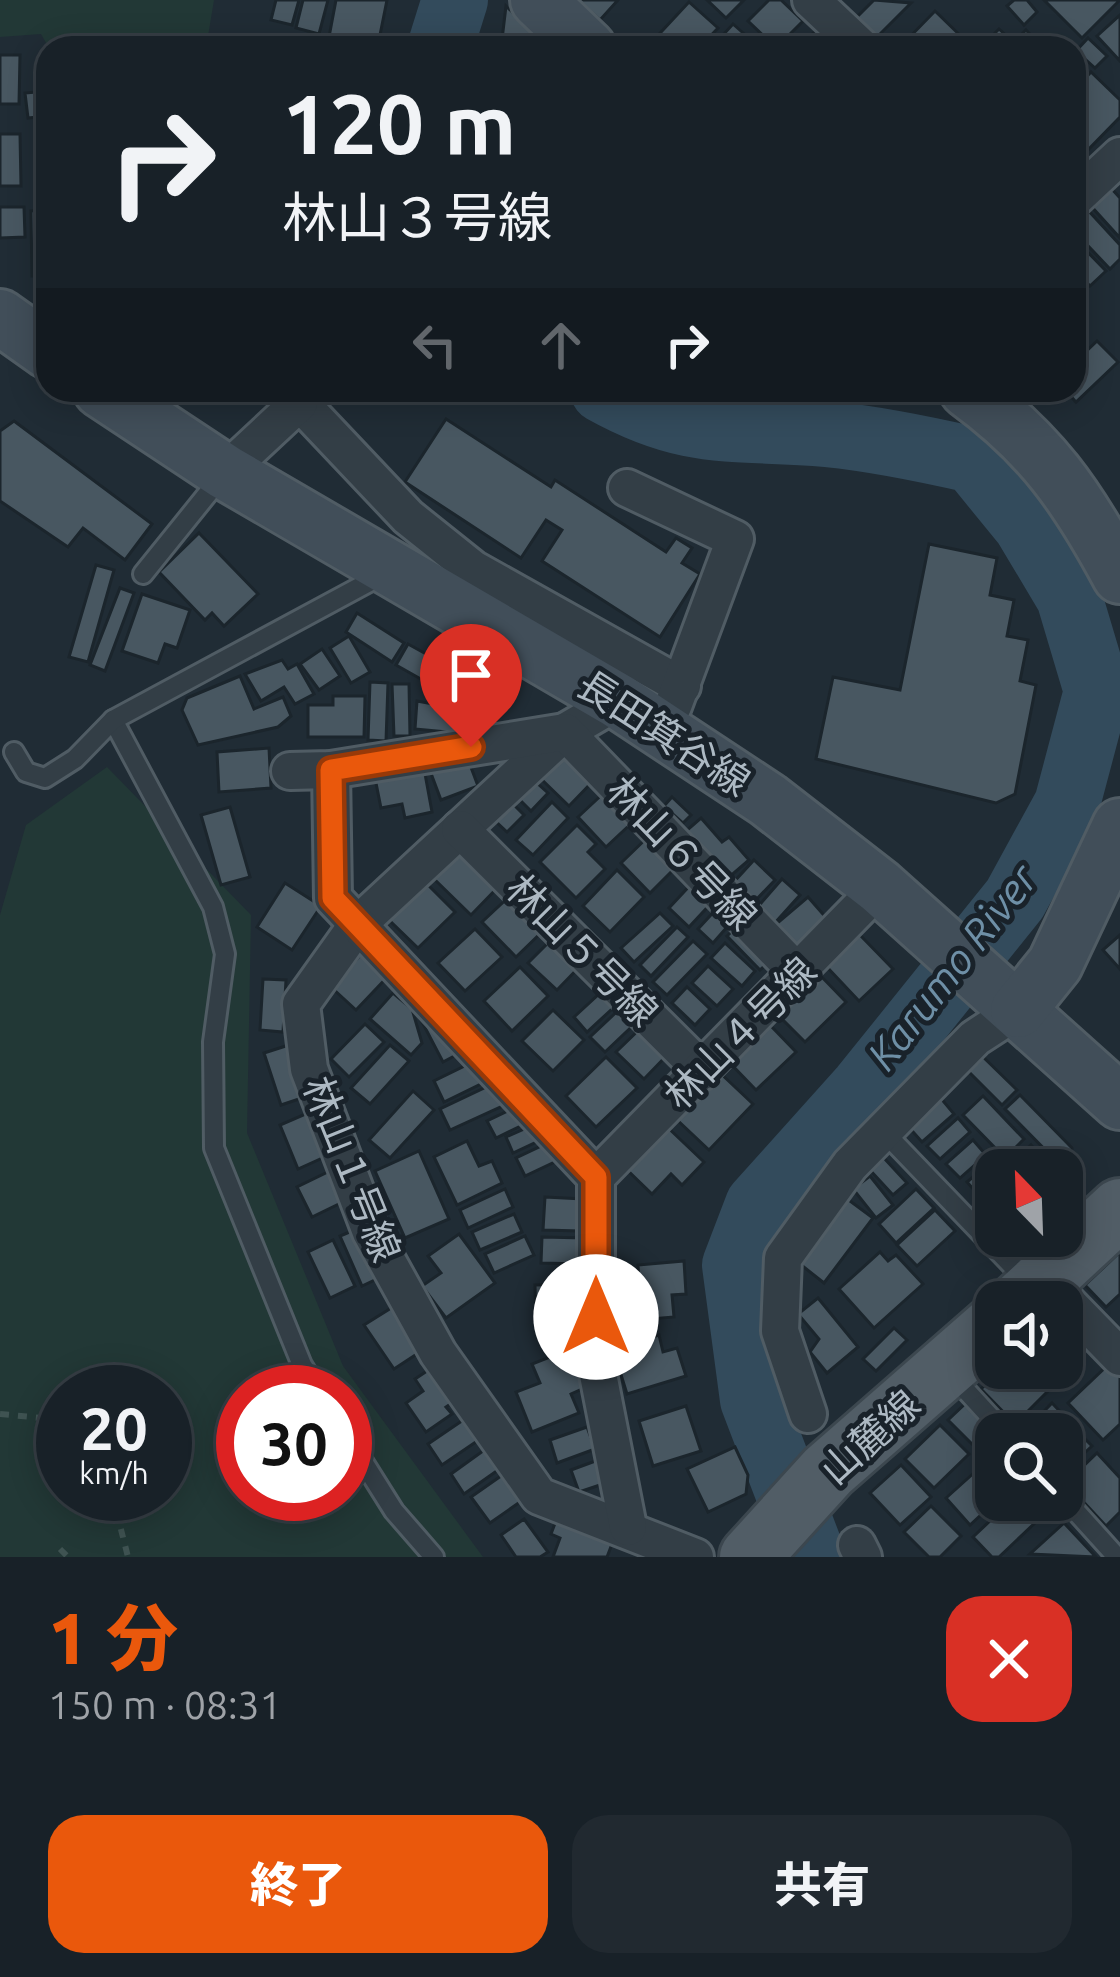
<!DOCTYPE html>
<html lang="ja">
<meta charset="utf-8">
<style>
:root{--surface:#182128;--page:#212930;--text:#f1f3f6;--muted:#9fa3a8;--line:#363e45;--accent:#ea580c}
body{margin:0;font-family:Ubuntu,"Noto Sans JP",sans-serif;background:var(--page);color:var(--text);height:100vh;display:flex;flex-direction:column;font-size:45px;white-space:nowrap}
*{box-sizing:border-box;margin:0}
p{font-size:39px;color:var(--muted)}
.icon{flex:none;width:66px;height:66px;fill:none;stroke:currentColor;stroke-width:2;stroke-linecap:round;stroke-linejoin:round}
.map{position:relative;height:1557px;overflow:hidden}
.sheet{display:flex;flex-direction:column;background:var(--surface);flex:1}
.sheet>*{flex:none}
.top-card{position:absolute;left:36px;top:36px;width:1050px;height:366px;border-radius:36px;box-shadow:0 6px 30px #0003,0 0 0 3px var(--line);background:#182128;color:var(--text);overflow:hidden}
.needle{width:78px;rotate:337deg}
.fabs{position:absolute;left:975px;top:1149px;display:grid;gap:24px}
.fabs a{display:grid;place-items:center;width:108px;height:108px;border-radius:24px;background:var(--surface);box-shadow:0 6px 30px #0003,0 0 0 3px var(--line);font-size:60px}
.speed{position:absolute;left:36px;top:1365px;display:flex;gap:24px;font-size:60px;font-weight:700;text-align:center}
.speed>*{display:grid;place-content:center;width:156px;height:156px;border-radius:50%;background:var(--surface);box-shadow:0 6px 30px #0003,0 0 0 3px var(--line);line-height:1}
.speed small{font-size:30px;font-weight:400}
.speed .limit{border:18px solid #d22;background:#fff;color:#111}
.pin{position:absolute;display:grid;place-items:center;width:102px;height:102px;color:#fff;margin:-123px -51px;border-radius:50% 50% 50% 0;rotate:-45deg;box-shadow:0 0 12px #0007}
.pin .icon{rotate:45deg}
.me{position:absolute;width:132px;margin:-66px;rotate:0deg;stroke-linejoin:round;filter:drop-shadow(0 0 9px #0008)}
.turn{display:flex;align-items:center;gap:42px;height:252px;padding:0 48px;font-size:54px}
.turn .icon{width:156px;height:156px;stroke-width:2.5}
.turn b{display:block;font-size:84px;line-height:102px}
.lanes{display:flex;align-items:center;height:114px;padding:0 48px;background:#0003;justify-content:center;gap:60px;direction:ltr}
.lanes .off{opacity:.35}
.round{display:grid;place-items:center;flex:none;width:126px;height:126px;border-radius:36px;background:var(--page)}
.overview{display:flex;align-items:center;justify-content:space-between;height:204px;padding:0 48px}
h1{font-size:72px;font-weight:800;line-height:90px;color:var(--accent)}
.action{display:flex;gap:24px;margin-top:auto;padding:24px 48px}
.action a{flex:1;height:138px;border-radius:36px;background:var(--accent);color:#fff;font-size:48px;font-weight:800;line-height:138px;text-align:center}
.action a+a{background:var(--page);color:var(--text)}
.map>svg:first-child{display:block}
</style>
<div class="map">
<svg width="1120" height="1557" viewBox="0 0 1120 1557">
<rect width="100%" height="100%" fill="#202c35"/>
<g fill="#223836" fill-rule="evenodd">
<path d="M0 0H214L206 48H49L41 34 0 37Z"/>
<path d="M107 767 251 915 247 1133 343 1366 483 1557H0V915L26 825ZM63 1392H165V1494H63ZM243 1392H345V1494H243Z"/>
</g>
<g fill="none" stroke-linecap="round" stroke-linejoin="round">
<g stroke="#334b5c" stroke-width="66">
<path d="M440 48 455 0"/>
<path d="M603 390C691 439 734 426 827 434 877 439 925 449 973 460L1026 525 1069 597 1097 691 1067 804 1015 899 863 1088 758 1205 735 1265 753 1400 813 1557"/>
</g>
</g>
<g fill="#485761" stroke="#1b252c" stroke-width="3">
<path d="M276 0H299L292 25 271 20Z"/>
<path d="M303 0H328L319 34 296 28Z"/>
<path d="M336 0H387L378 45 329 37Z"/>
<path d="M578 0H618L600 20Z"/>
<path d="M707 0H744L726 18Z"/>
<path d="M769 0H781L803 21 776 48 748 21Z"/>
<path d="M874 0 911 3 872 42 852 22Z"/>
<path d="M1014 0H1027L1037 12 1024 25 1007 6Z"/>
<path d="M1044 0H1120L1082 38Z"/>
<path d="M689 2 718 28 699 48H652L649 45Z"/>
<path d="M506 6 550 48H501Z"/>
<path d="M935 11 970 45 967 48H899Z"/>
<path d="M1120 15V61L1097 36Z"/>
<path d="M733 24 760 48H711Z"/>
<path d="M999 29 1010 39 1001 48H980Z"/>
<path d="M1026 30 1043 48H1008Z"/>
<path d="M815 31 833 48H799Z"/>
<path d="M1088 38 1107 56 1095 68 1076 51Z"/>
<path d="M0 55H20L19 104H0Z"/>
<path d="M1091 72 1120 100V117L1080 158 1074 152V90Z"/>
<path d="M48 91V116L28 118 25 93Z"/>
<path d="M0 134H20L21 186H0Z"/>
<path d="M1111 188 1120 198V238L1091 206Z"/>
<path d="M0 207H24L25 237 0 238Z"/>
<path d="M1085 207 1120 245V259L1110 269 1074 231V217Z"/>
<path d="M48 210V275L32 276 31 211Z"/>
<path d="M1074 238 1106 271 1090 286 1074 269Z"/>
<path d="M1097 341 1118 362 1076 402 1065 390H1074V363Z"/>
<path d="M446 419 551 487 555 480 666 552 676 538 692 548 682 563 700 574 660 637 542 561 562 530 546 520 521 558 405 482Z"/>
<path d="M14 421 152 524 125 560 83 528 68 547 0 501V431Z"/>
<path d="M199 533 258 594 224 626 212 613 205 620 159 572Z"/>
<path d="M929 544 997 558 990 595 1014 600 1007 636 1028 640 1020 681 1036 685 1015 794 996 803 816 759 833 677 900 690Z"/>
<path d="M96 565 114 570 88 662 69 657Z"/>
<path d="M120 588 134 593 105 671 90 665Z"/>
<path d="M142 594 190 610 177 648 165 644 158 663 122 651Z"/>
<path d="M357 613 404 643 392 662 346 632Z"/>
<path d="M349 636 370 672 351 683 330 648Z"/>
<path d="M408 644 455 670 442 691 396 665Z"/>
<path d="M322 649 340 676 319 690 300 664Z"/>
<path d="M282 660 288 669 297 664 314 694 295 704 284 687 261 701 245 674Z"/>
<path d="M458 674 493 692 488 701 453 683Z"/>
<path d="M240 676 254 709 283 697 291 716 278 727 198 745 182 710 187 698Z"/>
<path d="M370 682 388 683 386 741 368 740Z"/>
<path d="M392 684H409L410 736H394Z"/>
<path d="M333 696H365L364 737H308V705H333Z"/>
<path d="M417 701 460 709 458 733 415 729Z"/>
<path d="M564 746 596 778 569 806 536 774Z"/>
<path d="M269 748 271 788 219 792 217 752Z"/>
<path d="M466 754 478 786 441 800 429 768Z"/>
<path d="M423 763 432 812 405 818 402 804 381 808 374 773Z"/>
<path d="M529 776 548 793 531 811 513 793Z"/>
<path d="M608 789 636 819 606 847 578 817Z"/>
<path d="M672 797 691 815 683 823 664 806Z"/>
<path d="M507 798 524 815 507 832 490 816Z"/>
<path d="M552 802 568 818 533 855 516 840Z"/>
<path d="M230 807 250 877 221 885 201 815Z"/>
<path d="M701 818 722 842 729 837 749 860 727 879 686 831Z"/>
<path d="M577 825 596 844 588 852 605 869 576 898 540 862Z"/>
<path d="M652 833 681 862 650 893 621 863Z"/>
<path d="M462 843 502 883 471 915 430 875Z"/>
<path d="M754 860 775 880 753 903 732 884Z"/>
<path d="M617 870 644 897 610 932 583 906Z"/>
<path d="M696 879 716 898 689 927 669 908Z"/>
<path d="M782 879 800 895 773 925 756 909Z"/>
<path d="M285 883 321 906 292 950 257 927Z"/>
<path d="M427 884 455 912 418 948 389 920Z"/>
<path d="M514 892 547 927 516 957 482 922Z"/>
<path d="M808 897 829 921 797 950 775 925Z"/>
<path d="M721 904 735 918 713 943 698 929Z"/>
<path d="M660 913 673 926 634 962 621 948Z"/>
<path d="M740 924 774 958 760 970 727 936Z"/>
<path d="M677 927 688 937 651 976 640 965Z"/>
<path d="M475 929 502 957 465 991 438 963Z"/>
<path d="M557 934 585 961 557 990 528 963Z"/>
<path d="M859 934 893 969 859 1001 826 966Z"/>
<path d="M1120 935V969L1103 950Z"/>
<path d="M693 941 707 954 667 995 653 982Z"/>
<path d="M725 943 755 971 742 986 711 958Z"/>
<path d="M368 947 393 971 356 1010 331 987Z"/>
<path d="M708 966 733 989 717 1006 692 983Z"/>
<path d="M520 967 548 996 512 1031 484 1001Z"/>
<path d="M817 972 846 1002 805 1042 776 1013Z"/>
<path d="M263 979 286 980 283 1032 260 1030Z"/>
<path d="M611 983 624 998 587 1032 574 1017Z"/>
<path d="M687 987 710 1009 695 1025 672 1003Z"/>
<path d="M393 993 412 1009 422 1043 411 1055 370 1019Z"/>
<path d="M627 1002 642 1017 605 1052 590 1037Z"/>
<path d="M435 1010 458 1054 443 1062 420 1018Z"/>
<path d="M553 1010 584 1040 553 1071 522 1041Z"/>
<path d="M365 1024 384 1042 349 1077 331 1059Z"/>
<path d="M645 1024 672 1050 644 1079 616 1052Z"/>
<path d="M769 1024 796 1052 756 1090 729 1062Z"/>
<path d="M292 1044 308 1096 281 1105 264 1053Z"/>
<path d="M390 1045 409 1061 370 1104 351 1088Z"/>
<path d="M980 1054 1017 1090 1002 1105 966 1069Z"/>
<path d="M606 1057 637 1088 596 1127 566 1096Z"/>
<path d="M481 1058 491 1079 444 1102 434 1081Z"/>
<path d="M718 1071 753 1104 709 1150 674 1117Z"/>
<path d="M499 1081 509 1103 450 1130 440 1109Z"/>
<path d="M413 1091 434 1110 390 1158 369 1140Z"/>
<path d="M1020 1095 1072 1148 1070 1175 1005 1109Z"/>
<path d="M939 1096 954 1114 922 1142 906 1124Z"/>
<path d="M983 1096 1024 1139 1005 1158 963 1115Z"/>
<path d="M520 1105 529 1122 496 1138 487 1121Z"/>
<path d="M310 1112 329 1155 298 1169 280 1125Z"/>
<path d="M958 1118 970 1132 940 1159 927 1146Z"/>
<path d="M540 1122 547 1137 513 1153 506 1137Z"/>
<path d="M663 1123 704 1162 682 1185 671 1174 652 1194 622 1165Z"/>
<path d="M554 1140 563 1158 525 1176 516 1158Z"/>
<path d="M973 1140 986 1155 960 1178 946 1164Z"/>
<path d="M467 1141 479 1166 492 1161 502 1183 457 1205 434 1157Z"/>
<path d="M1031 1145 1054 1170H1022L1014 1162Z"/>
<path d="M419 1151 449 1219 405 1238 375 1171Z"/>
<path d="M883 1157 907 1183 893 1195 869 1169Z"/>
<path d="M992 1161 1000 1170 996 1185 981 1198 967 1182Z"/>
<path d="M334 1169 349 1199 312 1217 297 1187Z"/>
<path d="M870 1176 893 1205 876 1218 853 1189Z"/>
<path d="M505 1189 513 1207 468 1228 460 1210Z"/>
<path d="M916 1189 934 1208 896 1243 879 1224Z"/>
<path d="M545 1197 583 1199 581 1231 543 1230Z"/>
<path d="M846 1198 873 1218 824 1283 800 1264Z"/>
<path d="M935 1210 955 1231 917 1266 897 1245Z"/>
<path d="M514 1214 522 1232 480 1250 472 1232Z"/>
<path d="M359 1228 381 1277 362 1286 340 1236Z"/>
<path d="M459 1234 495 1283 446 1318 422 1286 441 1273 428 1256Z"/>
<path d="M525 1236 534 1255 494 1273 485 1254Z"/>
<path d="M542 1237 585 1238 584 1264 541 1263Z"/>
<path d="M333 1240 355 1286 330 1298 308 1252Z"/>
<path d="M880 1252 888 1261 896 1255 923 1284 874 1328 839 1289Z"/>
<path d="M1120 1252V1294L1106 1307 1085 1285Z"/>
<path d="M684 1261 686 1294 672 1295 674 1317 616 1322 614 1285 639 1283 638 1265Z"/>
<path d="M578 1284 579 1323 536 1324 535 1285Z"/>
<path d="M818 1298 858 1347 827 1373 810 1352 819 1339 798 1314Z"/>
<path d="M396 1305 426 1348 394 1369 364 1325Z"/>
<path d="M894 1328 907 1340 876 1371 863 1359Z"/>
<path d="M659 1335 663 1352 677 1348 686 1376 627 1394 613 1349Z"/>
<path d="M575 1347 591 1385 571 1394 579 1413 532 1432 516 1392 540 1383 532 1364Z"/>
<path d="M1109 1364 1120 1376V1424L1103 1440 1068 1403Z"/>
<path d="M436 1365 459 1398 446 1407 452 1414 426 1432 406 1403 423 1391 415 1379Z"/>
<path d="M1003 1368H1031L1051 1388 1015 1424 981 1389Z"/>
<path d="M967 1402 996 1434V1445L984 1456 948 1420Z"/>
<path d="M1052 1403 1071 1423 1060 1434H1022Z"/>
<path d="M686 1406 701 1451 653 1466 639 1421Z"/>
<path d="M472 1414 486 1435 442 1465 428 1444Z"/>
<path d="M940 1425 969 1454 934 1488 905 1459Z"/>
<path d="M587 1427 595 1449 557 1463 550 1440Z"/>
<path d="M1076 1430 1092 1446 1062 1474V1443Z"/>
<path d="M494 1443 508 1463 464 1494 451 1474Z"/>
<path d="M735 1447 748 1475 746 1494 708 1512 687 1469Z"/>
<path d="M996 1453 997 1500 970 1525 946 1498Z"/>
<path d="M1097 1453 1120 1478V1512L1106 1526 1066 1483Z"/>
<path d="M598 1460 606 1483 579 1492 571 1470Z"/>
<path d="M901 1465 931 1497 900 1525 870 1493Z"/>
<path d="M511 1469 530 1495 490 1523 471 1497Z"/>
<path d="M1012 1500 1056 1503 999 1557H992L973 1537Z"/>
<path d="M931 1506 961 1536 940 1557H929L904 1532Z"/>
<path d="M560 1510 617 1531 607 1557H553L560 1538 551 1534Z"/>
<path d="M524 1519 548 1552 540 1557H516L501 1535Z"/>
<path d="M1064 1523 1096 1557 1030 1554Z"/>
</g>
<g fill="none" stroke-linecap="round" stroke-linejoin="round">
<defs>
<g id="lane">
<path d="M143 574 222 476"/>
<path d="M113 720 213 907 225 954 213 1042 214 1148 302 1365 319 1392"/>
<path d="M14 752 26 772 45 778 75 759 113 720 382 575"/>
<path d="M885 1133 1027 1281"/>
<path d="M950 1373 1006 1434"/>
<path d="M345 1433 394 1511 434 1557"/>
<path d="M1062 1496 1117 1557"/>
</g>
<g id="street">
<path d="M811 0 862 48"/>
<path d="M1074 199 1120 156"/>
<path d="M288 390 408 517 473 569 682 686"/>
<path d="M225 472 299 403"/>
<path d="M627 488 735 539 673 706"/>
<path d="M618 701 565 732 358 924 301 1004 309 1069 371 1232 438 1353 539 1496 695 1557"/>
<path d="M331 770 333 898 596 1177V1364L628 1527"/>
<path d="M290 771 331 770 565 732 800 975"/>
<path d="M460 829 703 1071"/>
<path d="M596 1177 880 887"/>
<path d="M1044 1279 1120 1357"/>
<path d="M808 1414 780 1331 783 1258 850 1165 975 1038 1018 1010"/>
<path d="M857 1545 863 1557"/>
</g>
<g id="secondary">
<path d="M538 0 588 48"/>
<path d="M0 317 48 351"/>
<path d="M101 390 225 472 618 701 768 800 880 887 1120 1102"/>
<path d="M967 390C1041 444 1077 496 1120 576"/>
<path d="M1018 1010 1055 964 1120 826"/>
</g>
<g id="primary">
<path d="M1020 1302 1120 1209"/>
<path d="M750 1557 828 1471 996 1324"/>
</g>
</defs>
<use href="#lane" stroke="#505c64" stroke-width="24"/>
<use href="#street" stroke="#505c64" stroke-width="42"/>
<use href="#secondary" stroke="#505c64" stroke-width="60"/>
<use href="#primary" stroke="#3c474f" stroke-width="66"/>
<g stroke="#3f5352" stroke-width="6" stroke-dasharray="9 9" stroke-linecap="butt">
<path d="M0 1414 63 1420"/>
<path d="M112 1494 128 1557"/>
<path d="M60 1549 68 1557"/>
</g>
<use href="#lane" stroke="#333e46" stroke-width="18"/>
<use href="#street" stroke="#333e46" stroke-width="36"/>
<use href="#secondary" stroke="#414e59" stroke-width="54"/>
<use href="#primary" stroke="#515d66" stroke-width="60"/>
</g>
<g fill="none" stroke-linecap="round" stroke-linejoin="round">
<defs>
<path id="route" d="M471 747 331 770 333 898 596 1177V1317"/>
</defs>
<use href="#route" stroke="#983908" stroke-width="30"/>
<use href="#route" stroke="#ea580c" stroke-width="21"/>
</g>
<g text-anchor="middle" stroke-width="10" stroke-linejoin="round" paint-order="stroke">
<g font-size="39" fill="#adb9c3" stroke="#19222a">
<text transform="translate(664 733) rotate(33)" y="14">長田箕谷線</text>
<text transform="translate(682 853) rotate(46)" y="14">林山６号線</text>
<text transform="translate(582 950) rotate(45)" y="14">林山５号線</text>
<text transform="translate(740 1033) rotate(-45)" y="14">林山４号線</text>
<text transform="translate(352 1169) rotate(68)" y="14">林山１号線</text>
<text transform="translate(870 1437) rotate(-42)" y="14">山麓線</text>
</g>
<g font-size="42" font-style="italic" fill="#6e8fa6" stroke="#19222a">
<text transform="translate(952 967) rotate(-52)" y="15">Karumo River</text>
</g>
</g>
</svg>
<div class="fabs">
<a><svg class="needle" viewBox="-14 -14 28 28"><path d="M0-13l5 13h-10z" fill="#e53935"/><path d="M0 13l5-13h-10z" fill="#9fa3a8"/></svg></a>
<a><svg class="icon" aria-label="sound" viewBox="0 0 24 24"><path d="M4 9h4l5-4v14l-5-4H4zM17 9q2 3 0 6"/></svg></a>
<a><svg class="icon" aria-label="search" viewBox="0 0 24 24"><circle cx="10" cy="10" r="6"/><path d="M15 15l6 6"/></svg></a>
</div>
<div class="speed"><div>20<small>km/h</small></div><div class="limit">30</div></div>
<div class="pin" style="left:471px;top:747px;background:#d93025"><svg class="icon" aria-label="arrive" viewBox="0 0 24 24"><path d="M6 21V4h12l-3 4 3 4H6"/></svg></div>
<svg class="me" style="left:596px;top:1317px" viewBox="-20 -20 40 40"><circle r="19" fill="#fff"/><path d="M0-13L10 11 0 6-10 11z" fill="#ea580c"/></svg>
<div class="top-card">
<div class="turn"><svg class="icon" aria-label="right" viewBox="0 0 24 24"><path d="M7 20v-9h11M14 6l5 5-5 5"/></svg><div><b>120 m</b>林山３号線</div></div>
<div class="lanes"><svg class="icon off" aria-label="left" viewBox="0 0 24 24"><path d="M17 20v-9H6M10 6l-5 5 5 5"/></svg><svg class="icon off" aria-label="ahead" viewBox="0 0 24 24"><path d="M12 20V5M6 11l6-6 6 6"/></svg><svg class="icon" aria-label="right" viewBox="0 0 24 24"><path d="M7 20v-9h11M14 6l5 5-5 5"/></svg></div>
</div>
</div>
<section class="sheet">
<div class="overview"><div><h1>1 分</h1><p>150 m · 08:31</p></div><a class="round" style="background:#d93025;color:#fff"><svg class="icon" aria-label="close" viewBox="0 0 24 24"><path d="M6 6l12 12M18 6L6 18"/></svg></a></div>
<div class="action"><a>終了</a><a>共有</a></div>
</section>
